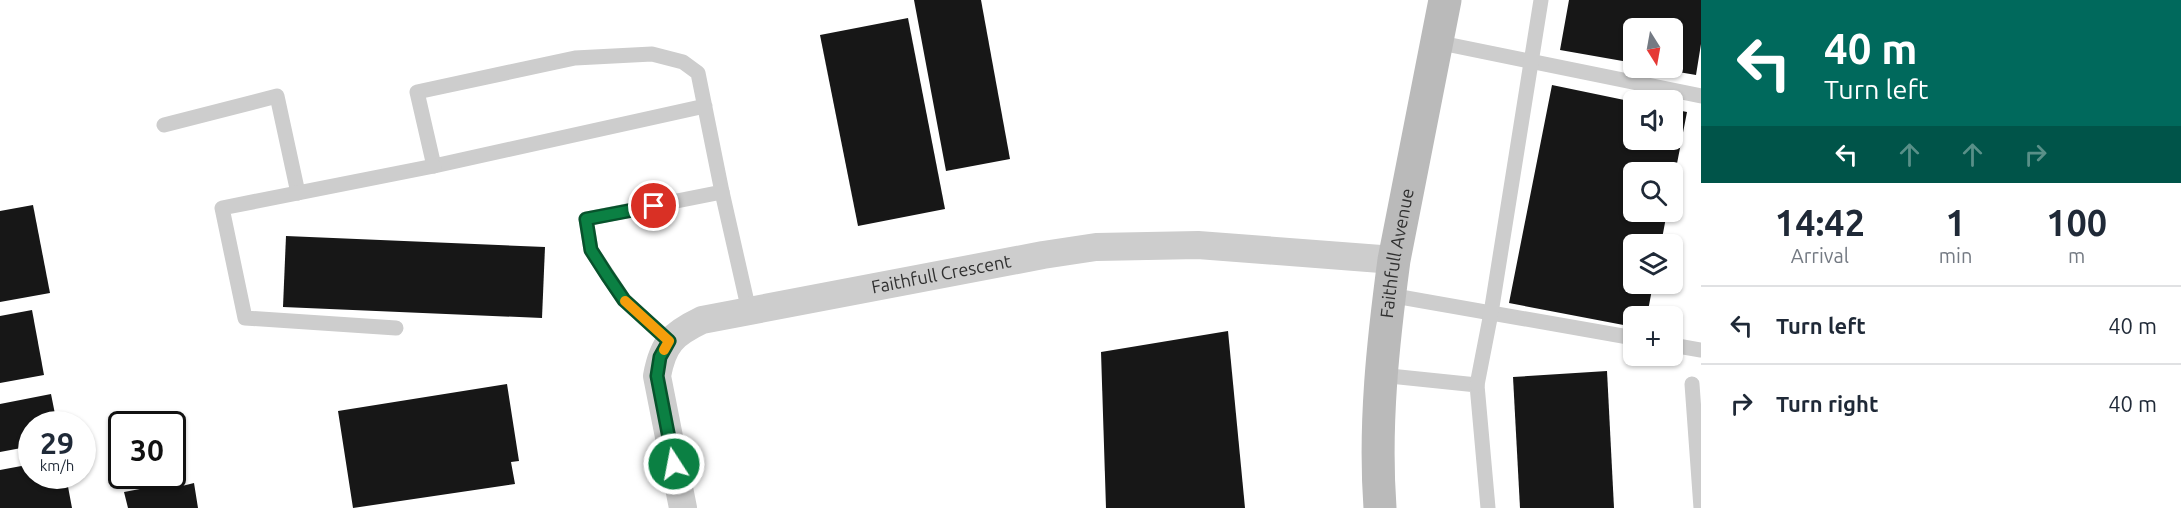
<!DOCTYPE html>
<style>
:root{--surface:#fff;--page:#f6f6f7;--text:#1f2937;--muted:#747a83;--line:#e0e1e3}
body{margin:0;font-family:Ubuntu,sans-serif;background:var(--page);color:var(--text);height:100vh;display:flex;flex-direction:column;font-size:22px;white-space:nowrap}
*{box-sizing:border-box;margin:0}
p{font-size:20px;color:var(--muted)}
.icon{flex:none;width:33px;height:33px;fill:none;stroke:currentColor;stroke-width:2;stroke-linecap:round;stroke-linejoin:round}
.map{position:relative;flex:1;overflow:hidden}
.side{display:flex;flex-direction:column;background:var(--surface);width:480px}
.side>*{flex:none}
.guide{background:#00695c;color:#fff;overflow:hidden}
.needle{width:39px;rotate:169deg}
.buttons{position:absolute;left:1623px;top:18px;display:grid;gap:12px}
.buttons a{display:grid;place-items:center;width:60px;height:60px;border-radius:9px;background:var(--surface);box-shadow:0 2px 4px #0004;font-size:30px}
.speed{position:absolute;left:18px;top:411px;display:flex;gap:12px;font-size:30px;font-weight:700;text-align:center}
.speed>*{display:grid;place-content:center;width:78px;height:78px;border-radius:50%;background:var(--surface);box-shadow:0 2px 4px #0004;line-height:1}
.speed small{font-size:15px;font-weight:400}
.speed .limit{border:3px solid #111;border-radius:9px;background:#fff;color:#111}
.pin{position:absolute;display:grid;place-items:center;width:51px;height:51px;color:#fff;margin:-26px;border:3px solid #fff;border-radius:50%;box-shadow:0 2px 6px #0007}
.me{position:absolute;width:66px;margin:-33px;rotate:349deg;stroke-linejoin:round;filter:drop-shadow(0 0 4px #0008)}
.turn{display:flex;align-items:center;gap:21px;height:126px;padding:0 24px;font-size:27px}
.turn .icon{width:78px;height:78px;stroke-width:2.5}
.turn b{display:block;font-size:42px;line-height:51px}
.lanes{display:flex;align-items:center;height:57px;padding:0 24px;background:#0003;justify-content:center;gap:30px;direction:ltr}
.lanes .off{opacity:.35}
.eta{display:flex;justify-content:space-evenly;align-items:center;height:102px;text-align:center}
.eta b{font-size:36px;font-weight:700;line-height:42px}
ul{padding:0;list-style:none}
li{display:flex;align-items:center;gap:18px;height:78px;padding:0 24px;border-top:2px solid var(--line)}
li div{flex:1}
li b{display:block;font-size:22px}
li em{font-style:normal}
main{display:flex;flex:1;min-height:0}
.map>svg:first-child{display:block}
</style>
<main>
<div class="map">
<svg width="1701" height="508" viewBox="0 0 1701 508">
<rect width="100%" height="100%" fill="#fff"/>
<g fill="#171717">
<path d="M914 0H981L1010 159 946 171Z"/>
<path d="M1569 0H1701V44L1696 75 1661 69 1672 68V28H1634V63L1560 50Z"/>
<path d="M908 18 945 209 858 226 820 35Z"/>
<path d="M1552 85 1634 102V140H1672V109L1687 112 1674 179 1672 172H1634V212H1667L1661 244H1634V284H1653L1647 316H1634V327L1509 303Z"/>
<path d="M33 205 50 293 0 302V211Z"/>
<path d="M286 236 545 247 542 318 283 307Z"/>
<path d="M32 310 44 375 0 383V316Z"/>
<path d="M1228 331 1245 508H1106L1101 352Z"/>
<path d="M1607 371 1614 508H1520L1513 377Z"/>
<path d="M507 384 519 461 511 462 515 484 353 508 338 411Z"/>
<path d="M51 394 57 424H32V446L0 452V404Z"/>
<path d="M32 464V476H66L72 508H0V470Z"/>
<path d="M177 482 178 487 194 483 198 508H128L124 492Z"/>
</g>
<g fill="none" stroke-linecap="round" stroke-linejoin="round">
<g stroke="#cdcdcd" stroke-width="15">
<path d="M1436 42 1701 96"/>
<path d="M705 106 434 166 417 92 575 58 652 54 683 62 698 73 722 192"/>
<path d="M164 125 277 96 298 193"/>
<path d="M1389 295 1634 338"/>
<path d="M396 328 245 318 222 208 434 166"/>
<path d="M669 341 624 300 591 250 586 219 722 192 749 311"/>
<path d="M1672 345 1701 350"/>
<path d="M1380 375 1477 385 1488 508"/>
<path d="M1692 384 1701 508"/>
<path d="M1477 385 1491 313 1541 0"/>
</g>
<path stroke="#cdcdcd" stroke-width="28" id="s1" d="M683 508 657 376C663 343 673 334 702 320L1043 255 1096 247 1198 245 1394 260"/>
<path stroke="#bababa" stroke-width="33" id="s2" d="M1380 508C1374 425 1383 342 1394 260L1445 0"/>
</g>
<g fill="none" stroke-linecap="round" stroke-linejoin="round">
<defs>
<path id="route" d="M654 206 586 219 591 250 607 275 624 300 669 341 660 357 657 376 674 464"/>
</defs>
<use href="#route" stroke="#07532c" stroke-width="15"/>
<use href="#route" stroke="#0b8043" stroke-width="10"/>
<path stroke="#f59e0b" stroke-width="10" d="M625 301 669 341 664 350"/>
</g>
<g text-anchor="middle" stroke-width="6" stroke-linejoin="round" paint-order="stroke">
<g font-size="18" fill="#303030" stroke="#fff">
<text dy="6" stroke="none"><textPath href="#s2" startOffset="256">Faithfull Avenue</textPath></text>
<text dy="6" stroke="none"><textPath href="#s1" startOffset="454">Faithfull Crescent</textPath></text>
</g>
</g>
</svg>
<div class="buttons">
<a><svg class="needle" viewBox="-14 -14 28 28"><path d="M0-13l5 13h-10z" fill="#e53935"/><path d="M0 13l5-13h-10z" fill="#747a83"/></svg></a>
<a><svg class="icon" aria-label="sound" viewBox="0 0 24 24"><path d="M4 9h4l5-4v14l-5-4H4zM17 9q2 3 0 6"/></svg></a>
<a><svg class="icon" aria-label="search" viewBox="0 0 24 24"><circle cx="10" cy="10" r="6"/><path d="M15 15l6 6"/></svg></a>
<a><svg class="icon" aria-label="layers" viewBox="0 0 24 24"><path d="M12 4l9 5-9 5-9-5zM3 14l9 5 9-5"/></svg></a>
<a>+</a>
</div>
<div class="speed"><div>29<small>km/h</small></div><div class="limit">30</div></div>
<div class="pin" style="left:654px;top:206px;background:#d93025"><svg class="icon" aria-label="arrive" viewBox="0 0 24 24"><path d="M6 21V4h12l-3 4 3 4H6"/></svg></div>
<svg class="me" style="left:674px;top:464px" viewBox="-20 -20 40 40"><circle r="17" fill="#0b8043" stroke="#fff" stroke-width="3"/><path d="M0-11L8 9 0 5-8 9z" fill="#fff"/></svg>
</div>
<section class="side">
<div class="guide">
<div class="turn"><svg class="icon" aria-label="left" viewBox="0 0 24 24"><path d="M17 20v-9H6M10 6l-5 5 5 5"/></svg><div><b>40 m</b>Turn left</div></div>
<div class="lanes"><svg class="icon" aria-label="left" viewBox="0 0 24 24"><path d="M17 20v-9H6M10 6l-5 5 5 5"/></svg><svg class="icon off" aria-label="ahead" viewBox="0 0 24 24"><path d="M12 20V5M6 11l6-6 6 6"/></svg><svg class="icon off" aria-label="ahead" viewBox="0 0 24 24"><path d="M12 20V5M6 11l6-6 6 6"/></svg><svg class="icon off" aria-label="right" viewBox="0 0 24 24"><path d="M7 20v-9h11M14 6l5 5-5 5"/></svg></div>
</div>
<div class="eta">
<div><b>14:42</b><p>Arrival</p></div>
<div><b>1</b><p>min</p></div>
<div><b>100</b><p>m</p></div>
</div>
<ul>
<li><svg class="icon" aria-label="left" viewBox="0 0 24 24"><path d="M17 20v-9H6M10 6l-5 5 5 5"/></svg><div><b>Turn left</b></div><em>40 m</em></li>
<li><svg class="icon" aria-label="right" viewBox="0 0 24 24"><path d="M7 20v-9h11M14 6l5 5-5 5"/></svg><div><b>Turn right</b></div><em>40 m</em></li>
</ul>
</section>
</main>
